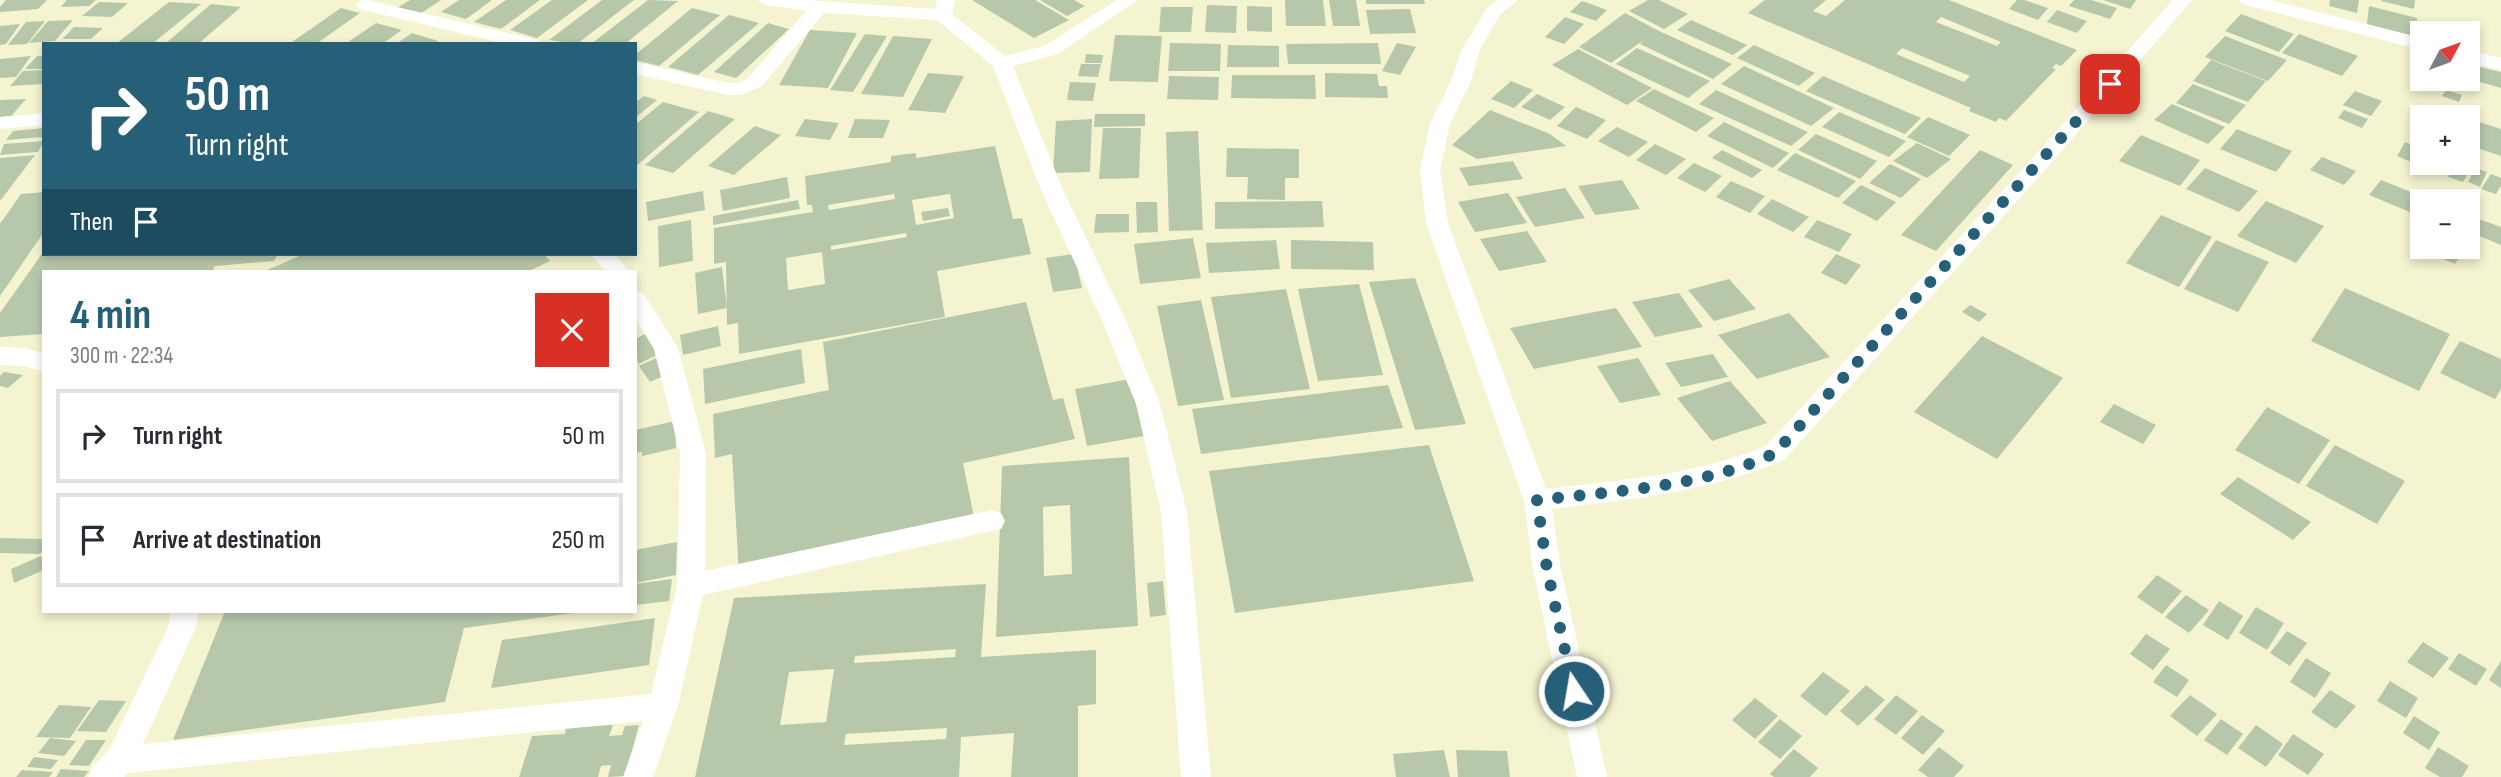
<!DOCTYPE html>
<meta charset="utf-8">
<style>
:root{--surface:#fff;--page:#f2f2f3;--text:#2b2b33;--muted:#7c7c81;--line:#e1e1e2;--accent:#255f78}
body{margin:0;font-family:"Sofia Sans Condensed",sans-serif;background:var(--page);color:var(--text);height:100vh;display:flex;flex-direction:column;font-size:26px;white-space:nowrap}
*{box-sizing:border-box;margin:0}
p{font-size:23px;color:var(--muted)}
.icon{flex:none;width:38px;height:38px;fill:none;stroke:currentColor;stroke-width:2;stroke-linecap:round;stroke-linejoin:round}
.map{position:relative;flex:1;overflow:hidden}
.side{position:absolute;left:42px;top:270px;width:595px;height:343px;display:flex;flex-direction:column;background:var(--surface);border-radius:0px;box-shadow:0 4px 10px #0003}
.side>*{flex:none}
.hud{position:absolute;left:42px;top:42px;width:595px;height:214px;border-radius:0px;box-shadow:0 4px 10px #0003;background:#255f78;color:#fff;overflow:hidden}
.needle{width:46px;rotate:49deg}
.fabs{position:absolute;left:2410px;top:21px;display:grid;gap:14px}
.fabs a{display:grid;place-items:center;width:70px;height:70px;border-radius:0px;background:var(--surface);box-shadow:0 4px 10px #0003;font-size:35px}
.pin{position:absolute;display:grid;place-items:center;width:60px;height:60px;color:#fff;margin:-30px;border-radius:14px;box-shadow:0 4px 10px #0006}
.me{position:absolute;width:77px;margin:-38px;rotate:348deg;stroke-linejoin:round;filter:drop-shadow(0 0 5px #0008)}
.turn{display:flex;align-items:center;gap:24px;height:147px;padding:0 28px;font-size:32px}
.turn .icon{width:91px;height:91px;stroke-width:2.5}
.turn b{display:block;font-size:49px;line-height:60px}
.then{display:flex;align-items:center;height:66px;padding:0 28px;background:#0003;gap:14px;font-size:26px}
.round{display:grid;place-items:center;flex:none;width:74px;height:74px;border-radius:0px;background:var(--page)}
.headline{display:flex;align-items:center;justify-content:space-between;height:119px;padding:0 28px}
h1{font-size:42px;font-weight:700;line-height:52px;color:var(--accent)}
ul{padding:0;list-style:none}
li{display:flex;align-items:center;gap:21px;height:94px;margin:0 14px 10px;padding:0 14px;border:4px solid var(--line);border-radius:0px}
li div{flex:1}
li b{display:block;font-size:26px}
li em{font-style:normal}
.map>svg:first-child{display:block}
</style>
<div class="map">
<svg width="2501" height="777" viewBox="0 0 2501 777">
<rect width="100%" height="100%" fill="#f4f4d0"/>
<g fill="#b7c8aa" fill-rule="evenodd">
<path d="M6 0H47L38 9 0 12V7Z"/>
<path d="M67 0H96L89 6 61 7Z"/>
<path d="M410 0H441L420 14 397 8Z"/>
<path d="M459 0H492L466 19 441 12Z"/>
<path d="M506 0H540L501 29 474 22Z"/>
<path d="M552 0H588L537 38 510 30Z"/>
<path d="M602 0H634L577 44 549 40Z"/>
<path d="M648 0 678 1 625 44H591Z"/>
<path d="M972 0H1035L1069 20 1034 38Z"/>
<path d="M1040 0H1074L1085 6 1067 16Z"/>
<path d="M1285 0H1323L1326 26H1286Z"/>
<path d="M1329 0H1356L1360 26H1333Z"/>
<path d="M1366 0H1424L1425 4H1366Z"/>
<path d="M1648 0H1659L1688 14 1664 29 1629 11Z"/>
<path d="M1765 0H1826L1813 11 1826 16 1845 0H1949L2077 50 2061 66 2056 64 2052 68 2056 69 2006 121 1999 118 1996 122 1969 111 1971 108 1748 13ZM1941 17 2001 42 1997 46 1936 22ZM1902 48 1970 76 1964 82 1896 54Z"/>
<path d="M2017 0H2024L2048 8 2038 20 2009 9Z"/>
<path d="M2074 0H2091L2117 8 2110 19 2069 6Z"/>
<path d="M2103 0H2136L2130 9Z"/>
<path d="M2330 0H2359L2357 13 2329 6Z"/>
<path d="M2415 0 2414 9 2381 1 2382 0Z"/>
<path d="M1582 1 1607 10 1596 21 1570 12Z"/>
<path d="M99 2 128 3 112 17 82 16Z"/>
<path d="M169 2 201 4 152 44H116Z"/>
<path d="M211 4 241 7 198 44H165Z"/>
<path d="M1207 5 1237 6 1236 33 1205 32Z"/>
<path d="M1247 6 1272 7V32L1247 31Z"/>
<path d="M2369 6 2417 18 2416 37 2367 24Z"/>
<path d="M1161 7H1193L1191 32H1159Z"/>
<path d="M341 8 360 13 316 44H289Z"/>
<path d="M692 8 720 15 659 66 635 60V55Z"/>
<path d="M1410 9 1416 33 1370 34 1366 10Z"/>
<path d="M2057 10 2087 21 2077 33 2047 22Z"/>
<path d="M1625 13 1659 31 1732 64 1713 79 1640 44 1644 40 1611 63 1579 47Z"/>
<path d="M2241 14 2294 34 2279 52 2225 31Z"/>
<path d="M729 15 759 23 698 75 668 67Z"/>
<path d="M1565 17 1584 24 1564 44 1545 37Z"/>
<path d="M73 20 55 41 29 43 48 21Z"/>
<path d="M1691 20 1747 45 1733 55 1677 30Z"/>
<path d="M45 21 27 44 8 45 26 22Z"/>
<path d="M376 23 402 30 382 44H345Z"/>
<path d="M768 23 789 29 736 78 714 72Z"/>
<path d="M20 24 6 44 0 45V26Z"/>
<path d="M74 27 103 28 91 39H62Z"/>
<path d="M810 30 857 33 828 88 779 85Z"/>
<path d="M412 33 438 41 435 44H396Z"/>
<path d="M865 34 887 36 853 92 830 90Z"/>
<path d="M2299 34 2358 56 2342 76 2282 53Z"/>
<path d="M1115 35 1162 36 1158 82 1109 81Z"/>
<path d="M893 36 932 39 903 97 861 94Z"/>
<path d="M2225 36 2287 60 2268 81 2205 57Z"/>
<path d="M1170 43 1221 44 1220 71H1168Z"/>
<path d="M1378 43 1381 64H1288L1286 44Z"/>
<path d="M1397 43 1416 47 1400 75 1382 71Z"/>
<path d="M1228 45 1279 46V67H1227Z"/>
<path d="M1754 45 1815 73 1799 86 1737 58Z"/>
<path d="M1637 48 1710 81 1688 98 1616 64Z"/>
<path d="M1578 49 1652 88 1627 105 1552 65Z"/>
<path d="M1086 54 1103 55 1102 63H1085Z"/>
<path d="M31 56 16 77 0 78V59Z"/>
<path d="M37 56H44V69H25Z"/>
<path d="M2211 60 2266 81 2248 102 2193 81Z"/>
<path d="M1081 64H1101L1098 77 1078 76Z"/>
<path d="M1744 66 1834 108 1811 126 1721 84Z"/>
<path d="M2480 67 2501 72V88L2480 82Z"/>
<path d="M44 70V84L10 86 23 71Z"/>
<path d="M928 73 964 76 945 113 908 110Z"/>
<path d="M1325 73 1377 74 1379 86H1387L1388 98 1325 97Z"/>
<path d="M1232 75H1315L1316 99 1231 98Z"/>
<path d="M1169 76 1219 77 1218 100 1167 99Z"/>
<path d="M1823 76 1921 118 1905 134 1806 91Z"/>
<path d="M1511 81 1533 90 1514 108 1491 99Z"/>
<path d="M1070 82 1096 83 1093 101 1067 100Z"/>
<path d="M2193 84 2246 105 2229 124 2176 103Z"/>
<path d="M1654 89 1714 118 1696 132 1636 101Z"/>
<path d="M1716 90 1808 132 1791 146 1699 104Z"/>
<path d="M2446 90 2462 95 2459 102 2442 96Z"/>
<path d="M2355 91 2382 101 2371 116 2343 105Z"/>
<path d="M1537 94 1565 107 1550 120 1521 107Z"/>
<path d="M644 96 657 100 635 118V103Z"/>
<path d="M26 99 11 116 0 117V100Z"/>
<path d="M663 102 699 112 635 167V125Z"/>
<path d="M2172 104 2225 127 2208 144 2154 120Z"/>
<path d="M1576 107 1606 120 1587 139 1557 126Z"/>
<path d="M1490 110 1550 134 1566 146 1477 159 1452 145Z"/>
<path d="M2344 110 2368 119 2362 128 2338 118Z"/>
<path d="M708 111 735 119 673 173 645 165Z"/>
<path d="M1839 112 1906 141 1889 157 1822 127Z"/>
<path d="M1095 114H1145V126L1094 127Z"/>
<path d="M1928 117 1970 135 1949 156 1907 137Z"/>
<path d="M805 119 839 123 830 140 795 136Z"/>
<path d="M855 119 890 120 883 138H848Z"/>
<path d="M1092 119 1090 172 1053 173 1056 121Z"/>
<path d="M1724 122 1789 153 1773 168 1707 136Z"/>
<path d="M2479 122 2501 129V156L2474 147Z"/>
<path d="M755 126 781 135 734 175 708 166Z"/>
<path d="M1617 127 1648 142 1629 157 1598 141Z"/>
<path d="M44 128V137L6 140 13 131Z"/>
<path d="M1103 128H1141L1139 178 1099 179Z"/>
<path d="M2237 129 2292 151 2276 172 2220 149Z"/>
<path d="M1198 131 1203 230 1169 231 1166 132Z"/>
<path d="M1816 134 1877 161 1860 179 1798 150Z"/>
<path d="M2141 135 2200 160 2180 186 2119 161Z"/>
<path d="M44 141 38 152 0 155 4 144Z"/>
<path d="M2405 142 2420 148 2411 162 2397 156Z"/>
<path d="M1917 143 1951 159 1927 178 1893 161Z"/>
<path d="M1655 144 1686 159 1666 175 1636 160Z"/>
<path d="M995 146 1013 219 1022 218 1031 254 937 271 945 317 739 354 738 323 727 325 726 262 714 264V228L813 212 812 205H807L805 176 891 162V156L916 153V158ZM894 194 895 199 829 210 828 205ZM950 194 954 218 916 225 912 200ZM906 233 907 237 831 250V246ZM822 252 825 284 788 290 786 258Z"/>
<path d="M1227 148 1299 149V178H1285V200L1247 199 1248 177H1226Z"/>
<path d="M1722 150 1762 170 1752 178 1712 158Z"/>
<path d="M1980 150 2013 165 1936 251 1901 235Z"/>
<path d="M1795 153 1856 181 1838 198 1777 170Z"/>
<path d="M35 155 0 201V158Z"/>
<path d="M2322 157 2356 171 2344 185 2310 170Z"/>
<path d="M1513 161 1523 179 1469 186 1459 168Z"/>
<path d="M1694 163 1722 176 1705 192 1677 178Z"/>
<path d="M2436 163H2453L2444 175 2431 170Z"/>
<path d="M2457 163 2472 166 2463 182 2448 177Z"/>
<path d="M1890 164 1921 179 1901 198 1869 183Z"/>
<path d="M2205 168 2258 191 2239 212 2186 189Z"/>
<path d="M2476 168 2487 172 2480 187 2468 182Z"/>
<path d="M2491 174 2501 178V186L2496 194 2481 189Z"/>
<path d="M787 177 790 198 723 211 720 190Z"/>
<path d="M1622 180 1640 209 1595 215 1578 186Z"/>
<path d="M2381 180 2434 201H2422V217L2369 195Z"/>
<path d="M1731 181 1765 196 1750 213 1716 197Z"/>
<path d="M1861 185 1896 202 1877 221 1842 203Z"/>
<path d="M1565 188 1585 218 1535 227 1516 197Z"/>
<path d="M703 191 705 210 648 221 646 202Z"/>
<path d="M44 192V232L0 296V224L21 194Z"/>
<path d="M1508 193 1527 223 1475 232 1458 202Z"/>
<path d="M1772 199 1809 217 1793 232 1757 214Z"/>
<path d="M798 200 800 209 713 225V216Z"/>
<path d="M1322 201 1324 227 1215 229V202Z"/>
<path d="M2266 201 2324 226 2296 263 2237 236Z"/>
<path d="M1136 202H1157L1158 232 1137 233Z"/>
<path d="M948 208 950 216 923 221 921 212Z"/>
<path d="M1096 214H1129V232L1094 233Z"/>
<path d="M2161 215 2212 237 2179 287 2126 263Z"/>
<path d="M2479 219 2501 227V245L2470 232Z"/>
<path d="M691 220 693 261 659 267 658 226Z"/>
<path d="M1817 220 1852 234 1839 252 1804 237Z"/>
<path d="M1527 231 1547 262 1499 271 1480 239Z"/>
<path d="M1193 238 1201 278 1140 284 1134 244Z"/>
<path d="M1276 240 1280 269 1209 273 1206 243Z"/>
<path d="M1291 240 1373 242 1374 270 1291 269Z"/>
<path d="M2216 240 2269 262 2238 312 2184 289Z"/>
<path d="M2421 247H2462L2465 248 2455 264 2420 249Z"/>
<path d="M44 251V254H278L274 261 215 266 212 271H44V334L0 337V313Z"/>
<path d="M304 254H544L550 261 529 271H265Z"/>
<path d="M1074 254 1082 288 1053 292 1046 258Z"/>
<path d="M1836 254 1861 265 1846 285 1821 273Z"/>
<path d="M722 267 727 308 698 314 695 273Z"/>
<path d="M1415 278 1466 424 1415 430 1369 282Z"/>
<path d="M1729 279 1756 309 1714 321 1688 290Z"/>
<path d="M1359 284 1383 375 1318 381 1298 289Z"/>
<path d="M2345 288 2450 334 2419 391 2311 341Z"/>
<path d="M1286 289 1310 389 1231 398 1211 297Z"/>
<path d="M1679 293 1703 327 1655 337 1632 302Z"/>
<path d="M1201 300 1224 400 1178 406 1157 306Z"/>
<path d="M1026 302 1053 400 1063 398 1075 439 963 463 975 522 739 574 732 454 715 458 713 414 829 390 823 342Z"/>
<path d="M1970 305 1987 314 1979 322 1962 312Z"/>
<path d="M1616 308 1642 347 1534 369 1510 328Z"/>
<path d="M1789 313 1830 357 1757 379 1718 335Z"/>
<path d="M718 326 721 346 683 355 680 335Z"/>
<path d="M647 333 662 353 638 364 635 339Z"/>
<path d="M1982 336 2063 378 1997 459 1914 412Z"/>
<path d="M2460 341 2501 359V389L2495 399 2440 373Z"/>
<path d="M801 349 805 383 705 404 703 369Z"/>
<path d="M1713 354 1728 377 1681 387 1665 363Z"/>
<path d="M658 357 670 373 650 382 639 366Z"/>
<path d="M1638 358 1661 395 1620 403 1597 366Z"/>
<path d="M4 372 23 375 8 388 0 386V376Z"/>
<path d="M1130 379 1144 436 1087 446 1075 389Z"/>
<path d="M1730 381 1767 423 1712 441 1677 398Z"/>
<path d="M1388 385 1403 428 1201 454 1192 409Z"/>
<path d="M2114 404 2156 425 2143 444 2100 422Z"/>
<path d="M2267 407 2330 440 2299 484 2235 450Z"/>
<path d="M675 421 676 448 642 456V452L635 453V430Z"/>
<path d="M1429 445 1474 581 1235 613 1209 471Z"/>
<path d="M2335 445 2405 481 2377 524 2306 486Z"/>
<path d="M1129 457 1138 626 996 637 1002 466ZM1070 505 1072 574 1044 576 1043 507Z"/>
<path d="M2238 477 2311 522 2293 540 2220 494Z"/>
<path d="M0 538 44 539V549L40 554 0 553Z"/>
<path d="M677 542 676 575 635 583V550Z"/>
<path d="M41 556 44 570 14 583 11 569Z"/>
<path d="M2157 575 2182 591 2162 614 2137 597Z"/>
<path d="M672 579 669 601 635 605V584Z"/>
<path d="M1163 581 1166 615 1150 617 1147 583Z"/>
<path d="M986 584 981 657 1096 650V704L1078 706V777H1011L1014 733 961 737 959 777H695L734 598ZM956 649 955 657 854 663 855 656ZM834 669 826 722 780 725 789 672ZM947 728 946 739 844 745 846 734Z"/>
<path d="M2186 595 2209 610 2189 633 2165 617Z"/>
<path d="M2219 601 2243 616 2228 640 2203 625Z"/>
<path d="M2256 607 2284 623 2267 650 2239 633Z"/>
<path d="M225 611H580V612L464 628 445 702 173 740Z"/>
<path d="M655 618 649 665 491 688 502 640Z"/>
<path d="M2287 631 2307 643 2290 666 2270 653Z"/>
<path d="M2146 634 2170 649 2153 670 2130 654Z"/>
<path d="M2423 642 2449 658 2433 678 2407 662Z"/>
<path d="M2459 653 2487 669 2476 686 2448 669Z"/>
<path d="M2306 658 2331 673 2315 698 2290 682Z"/>
<path d="M2501 661V688L2489 680Z"/>
<path d="M2166 665 2189 680 2177 697 2153 682Z"/>
<path d="M1823 672 1850 691 1826 716 1800 696Z"/>
<path d="M2390 681 2418 698 2406 718 2377 701Z"/>
<path d="M1866 685 1885 700 1858 726 1840 711Z"/>
<path d="M2330 690 2356 706 2336 729 2311 712Z"/>
<path d="M1896 695 1918 711 1896 735 1874 719Z"/>
<path d="M2190 695 2217 714 2197 736 2170 716Z"/>
<path d="M1755 698 1778 716 1755 739 1732 720Z"/>
<path d="M99 700 126 701 106 732 77 731Z"/>
<path d="M59 705 91 707 70 738 36 737Z"/>
<path d="M1922 715 1945 731 1923 755 1901 738Z"/>
<path d="M2414 716 2440 732 2429 750 2403 733Z"/>
<path d="M1780 719 1802 736 1780 759 1758 742Z"/>
<path d="M2221 719 2243 734 2227 755 2204 740Z"/>
<path d="M613 725 609 736 622 735 625 726 639 725 625 776 608 777 611 765 601 766 598 777H519L532 736 565 734 566 728Z"/>
<path d="M2256 725 2283 744 2266 767 2238 748Z"/>
<path d="M2293 734 2324 754 2308 775 2278 755Z"/>
<path d="M50 738 76 741 64 756 38 753Z"/>
<path d="M86 740H106L89 766 69 765Z"/>
<path d="M1939 747 1964 766 1954 777H1928L1918 770Z"/>
<path d="M2438 747 2469 766 2462 777H2440L2425 768Z"/>
<path d="M1794 749 1818 768 1810 777H1774L1770 774Z"/>
<path d="M1444 750 1450 777H1396L1393 754Z"/>
<path d="M1456 750 1507 751 1510 777H1458Z"/>
<path d="M34 757 58 760 51 769 27 767Z"/>
<path d="M61 769 89 771 84 777H56Z"/>
<path d="M22 770 53 772 49 777H16Z"/>
</g>
<g fill="none" stroke-linecap="round" stroke-linejoin="round">
<g fill="#fff" fill-rule="evenodd">
<path d="M367 0 538 40 540 44H506L359 9 356 5 359 1Z"/>
<path d="M757 0H807L935 9 937 0H955L952 14 1005 56 1044 46 1117 0H1138L1058 54 1013 66 1063 190 1127 323 1160 404 1187 512 1211 777H1181L1161 512 1136 404 1103 323 1041 190 993 66 937 20 824 13 761 87 741 95H728L635 74V62L728 83H738L747 79 806 11 766 5Z"/>
<path d="M1497 0H1518L1500 15 1480 49 1471 81 1450 124 1440 170 1448 223 1546 489C1621 480 1696 475 1766 446L2031 160 2173 0H2192L2045 170 1784 460C1709 492 1631 499 1552 509L1561 569 1607 777H1577L1533 569 1524 501 1426 223 1420 170 1430 124 1451 81 1462 49 1487 8Z"/>
<path d="M2239 0H2270L2422 38V50L2242 4Z"/>
<path d="M2468 50 2501 58V70L2468 62Z"/>
<path d="M44 113V125L0 129V117Z"/>
<path d="M590 254H614L629 271H605Z"/>
<path d="M635 291 643 293 678 348 706 454 705 571 992 510 1001 513 1005 521 1001 529 703 595 678 706 653 777H623L643 721 128 773 124 777H88L92 767 109 750 168 627 171 611H199L196 627 143 744 651 694 677 586 680 454 654 349 635 318Z"/>
<path d="M0 347 26 348 44 354V372L25 366 0 365Z"/>
</g>
</g>
<g fill="none" stroke-linecap="round" stroke-linejoin="round">
<path stroke="#255f78" stroke-width="12" stroke-dasharray="0 21.6" d="M1574 691 1547 569 1537 500C1613 491 1706 487 1775 453L2110 84"/>
</g>
</svg>
<div class="fabs">
<a><svg class="needle" viewBox="-14 -14 28 28"><path d="M0-13l5 13h-10z" fill="#e53935"/><path d="M0 13l5-13h-10z" fill="#7c7c81"/></svg></a>
<a>+</a>
<a>−</a>
</div>
<div class="pin" style="left:2110px;top:84px;background:#d93025"><svg class="icon" aria-label="arrive" viewBox="0 0 24 24"><path d="M6 21V4h12l-3 4 3 4H6"/></svg></div>
<svg class="me" style="left:1574px;top:691px" viewBox="-20 -20 40 40"><circle r="17" fill="#255f78" stroke="#fff" stroke-width="3"/><path d="M0-11L8 9 0 5-8 9z" fill="#fff"/></svg>
<div class="hud">
<div class="turn"><svg class="icon" aria-label="right" viewBox="0 0 24 24"><path d="M7 20v-9h11M14 6l5 5-5 5"/></svg><div><b>50 m</b>Turn right</div></div>
<div class="then">Then<svg class="icon" aria-label="arrive" viewBox="0 0 24 24"><path d="M6 21V4h12l-3 4 3 4H6"/></svg></div>
</div>
<section class="side">
<div class="headline"><div><h1>4 min</h1><p>300 m · 22:34</p></div><a class="round" style="background:#d93025;color:#fff"><svg class="icon" aria-label="close" viewBox="0 0 24 24"><path d="M6 6l12 12M18 6L6 18"/></svg></a></div>
<ul>
<li><svg class="icon" aria-label="right" viewBox="0 0 24 24"><path d="M7 20v-9h11M14 6l5 5-5 5"/></svg><div><b>Turn right</b></div><em>50 m</em></li>
<li><svg class="icon" aria-label="arrive" viewBox="0 0 24 24"><path d="M6 21V4h12l-3 4 3 4H6"/></svg><div><b>Arrive at destination</b></div><em>250 m</em></li>
</ul>
</section>
</div>
